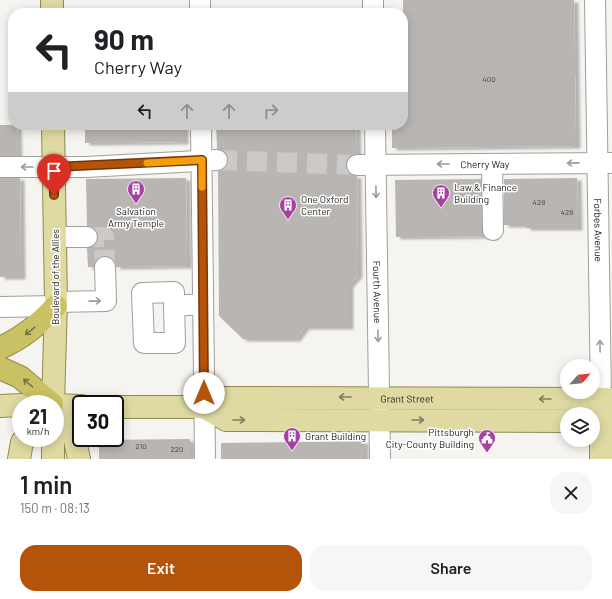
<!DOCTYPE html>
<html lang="en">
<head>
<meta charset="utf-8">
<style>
  body { margin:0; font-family:Barlow,sans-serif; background:#f6f6f6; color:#202124; height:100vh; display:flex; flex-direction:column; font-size:15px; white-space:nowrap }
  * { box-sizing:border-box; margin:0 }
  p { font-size:13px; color:#757577 }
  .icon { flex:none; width:22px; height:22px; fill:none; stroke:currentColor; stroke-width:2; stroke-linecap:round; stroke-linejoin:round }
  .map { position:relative; height:459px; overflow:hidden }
  .sheet { display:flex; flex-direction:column; background:#fff; flex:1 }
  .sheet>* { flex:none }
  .banner { position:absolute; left:8px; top:8px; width:400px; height:122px; border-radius:16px; box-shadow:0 2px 10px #0003; background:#fff; color:#202124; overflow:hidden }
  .needle { width:26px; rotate:63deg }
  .fabs { position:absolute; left:560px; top:359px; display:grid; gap:8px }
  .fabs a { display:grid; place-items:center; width:40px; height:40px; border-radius:50%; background:#fff; box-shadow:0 2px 10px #0003; font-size:20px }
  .speed { position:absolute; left:12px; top:395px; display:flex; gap:8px; font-size:20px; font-weight:700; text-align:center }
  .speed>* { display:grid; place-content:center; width:52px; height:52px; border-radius:50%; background:#fff; box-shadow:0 2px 10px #0003; line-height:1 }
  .speed small { font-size:10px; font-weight:400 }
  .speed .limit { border:2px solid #111; border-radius:6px; background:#fff; color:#111 }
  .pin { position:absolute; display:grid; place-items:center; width:34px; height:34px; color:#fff; margin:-41px -17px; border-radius:50% 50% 50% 0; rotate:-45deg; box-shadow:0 0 4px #0007 }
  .pin .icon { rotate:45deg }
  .me { position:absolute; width:44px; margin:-22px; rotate:0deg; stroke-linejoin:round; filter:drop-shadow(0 0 3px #0008) }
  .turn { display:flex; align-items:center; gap:14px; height:84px; padding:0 20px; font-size:18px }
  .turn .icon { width:52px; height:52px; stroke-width:2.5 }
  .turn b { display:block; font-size:28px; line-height:34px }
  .lanes { display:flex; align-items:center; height:38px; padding:0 20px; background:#0003; justify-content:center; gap:20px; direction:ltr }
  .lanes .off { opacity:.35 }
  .round { display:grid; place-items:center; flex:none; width:42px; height:42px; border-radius:16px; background:#f6f6f6 }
  .overview { display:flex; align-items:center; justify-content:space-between; height:68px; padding:0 20px }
  h1 { font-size:24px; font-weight:600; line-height:30px }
  .action { display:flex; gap:8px; margin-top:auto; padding:8px 20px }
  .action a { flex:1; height:46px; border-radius:16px; background:#b45309; color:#fff; font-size:16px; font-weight:600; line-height:46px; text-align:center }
  .action a+a { background:#f6f6f6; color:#202124 }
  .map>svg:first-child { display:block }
  .building { fill:#b8b5b3; filter:url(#shadow) }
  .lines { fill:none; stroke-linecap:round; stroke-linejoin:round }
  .minor-tunnel { stroke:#cccac8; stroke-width:20; stroke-dasharray:20 10; stroke-linecap:butt }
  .minor-casing { stroke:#a19f9c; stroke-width:22 }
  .major-casing { stroke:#908a4d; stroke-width:24 }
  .highway-casing { stroke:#908a4d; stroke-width:24 }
  .minor { stroke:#fff; stroke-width:20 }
  .major { stroke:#dfdaa2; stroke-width:22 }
  .highway { stroke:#cac164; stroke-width:22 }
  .oneway { stroke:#9d9c9c }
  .oneway2 { stroke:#787244 }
  .oneway3 { stroke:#827f62 }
  .route-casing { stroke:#753606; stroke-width:10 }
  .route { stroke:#b45309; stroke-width:7 }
  .slow { stroke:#f59e0b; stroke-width:7 }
  .labels { text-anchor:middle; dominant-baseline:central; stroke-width:3; stroke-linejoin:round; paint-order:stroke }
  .number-label { font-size:8px; fill:#4a4847 }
  .street-label { font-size:10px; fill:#252423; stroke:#fff }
  .poi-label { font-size:10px; fill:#252423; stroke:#fff; text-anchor:start }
</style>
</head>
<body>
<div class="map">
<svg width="612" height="459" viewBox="0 0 612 459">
  <defs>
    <filter id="shadow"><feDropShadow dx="4.5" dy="2.5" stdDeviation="1" flood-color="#0004"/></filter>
  </defs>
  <rect width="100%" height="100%" fill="#f6f4f1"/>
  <g class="building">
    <path d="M403,0H574L576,146L392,148V125H403Z"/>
    <path d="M0,125H17L18,156H0Z"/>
    <path d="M85,125H184V142L85,143Z"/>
    <path d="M216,125H356L357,154L351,155L346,165L347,171L352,175L357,176L358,275L349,285V327H305L296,339H243L219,316L218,171L224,169L228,160L226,153L217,149Z"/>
    <path d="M0,178H20L21,277H0Z"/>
    <path d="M186,178L187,266L116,267L115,261L105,256L99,257L94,267H88L87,248L97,243L98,237L93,227L87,226L86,179Z"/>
    <path d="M577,178L578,228H526V225H504V179Z"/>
    <path d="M481,179L482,230L484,236L396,237L395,180Z"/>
    <path d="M190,439V459H99V440Z"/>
    <path d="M364,441V459H221V443Z"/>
  </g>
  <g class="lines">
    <g class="minor-tunnel">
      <path d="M217,160L357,165"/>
      <path d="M87,237H104L105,267"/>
    </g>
    <g class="minor-casing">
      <g id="minor">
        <path d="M200,0V13"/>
        <path d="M373,0V13"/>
        <path id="s1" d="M595,0L601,399"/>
        <path d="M201,125L205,459"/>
        <path id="s2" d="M375,125L380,459"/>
        <path d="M492,164L493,230"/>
        <path id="s3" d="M357,165L612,163"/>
        <path d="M0,167H86L217,160"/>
        <path d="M55,237H87"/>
        <path d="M56,302L106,301L105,267"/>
        <path d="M174,306L175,343H144L142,293L174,292V306L203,304"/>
        <path d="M0,307L56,306"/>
      </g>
    </g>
    <g class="major-casing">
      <g id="major">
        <path d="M52,0V13"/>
        <path d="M53,404L56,302L53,125"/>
        <path d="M55,405L81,406"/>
        <path d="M0,406L21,405"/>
        <path id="s4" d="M115,407H204L226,398H234L612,399"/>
        <path d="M204,407L226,420L567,421"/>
        <path d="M55,408L74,436L79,459"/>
        <path d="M19,459L22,442L26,438"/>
        <path d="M53,459V438"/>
        <path d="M601,459V399"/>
      </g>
    </g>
    <g class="highway-casing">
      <g id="highway">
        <path d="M0,348C23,338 39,324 56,306"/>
        <path d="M0,368L20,377L52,404"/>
      </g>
    </g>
    <use href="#minor" class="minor"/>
    <use href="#major" class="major"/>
    <use href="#highway" class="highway"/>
  </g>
  <defs><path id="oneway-shaft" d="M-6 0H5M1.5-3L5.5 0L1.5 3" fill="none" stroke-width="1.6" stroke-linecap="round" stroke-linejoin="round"/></defs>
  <g class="oneway">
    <use href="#oneway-shaft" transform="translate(573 163) rotate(179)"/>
    <use href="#oneway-shaft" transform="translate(443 164) rotate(180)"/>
    <use href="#oneway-shaft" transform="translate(27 167) rotate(-180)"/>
    <use href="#oneway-shaft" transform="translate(376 192) rotate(89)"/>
    <use href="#oneway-shaft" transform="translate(95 301) rotate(-1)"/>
    <use href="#oneway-shaft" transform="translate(378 336) rotate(89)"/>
    <use href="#oneway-shaft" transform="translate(600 346) rotate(-91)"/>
  </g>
  <g class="oneway2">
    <use href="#oneway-shaft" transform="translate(30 331) rotate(142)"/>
    <use href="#oneway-shaft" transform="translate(28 383) rotate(-139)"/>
  </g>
  <g class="oneway3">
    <use href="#oneway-shaft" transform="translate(345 397) rotate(180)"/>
    <use href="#oneway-shaft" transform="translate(545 399) rotate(-180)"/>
    <use href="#oneway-shaft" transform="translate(239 420)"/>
    <use href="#oneway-shaft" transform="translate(418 420)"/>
  </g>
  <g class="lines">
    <g class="route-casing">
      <path id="route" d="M54,195V167L202,160L204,393"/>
    </g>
    <use href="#route" class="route"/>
    <path class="slow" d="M147,163L202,160V187"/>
  </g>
  <defs>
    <g id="building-pin" transform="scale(0.9)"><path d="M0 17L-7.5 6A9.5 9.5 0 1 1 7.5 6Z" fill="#a540a5" stroke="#fff"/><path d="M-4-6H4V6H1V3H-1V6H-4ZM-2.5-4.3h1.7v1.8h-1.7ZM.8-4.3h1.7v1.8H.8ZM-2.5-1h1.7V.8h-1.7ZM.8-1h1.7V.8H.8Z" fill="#fff"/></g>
    <g id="civic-pin" transform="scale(0.9)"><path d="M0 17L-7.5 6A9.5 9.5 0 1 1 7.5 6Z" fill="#a540a5" stroke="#fff"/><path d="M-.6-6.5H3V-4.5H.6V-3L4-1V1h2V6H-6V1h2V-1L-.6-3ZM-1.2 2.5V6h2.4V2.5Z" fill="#fff"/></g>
  </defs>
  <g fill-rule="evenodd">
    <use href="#building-pin" x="136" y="189"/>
    <use href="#building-pin" x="441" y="193"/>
    <use href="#building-pin" x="288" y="205"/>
    <use href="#building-pin" x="292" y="436"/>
    <use href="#civic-pin" x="487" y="438"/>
  </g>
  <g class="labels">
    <g class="number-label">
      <text x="489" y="79">400</text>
      <text x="539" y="202">428</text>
      <text x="567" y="212">428</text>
      <text x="141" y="446">210</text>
      <text x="177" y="449">220</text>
    </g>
    <g class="street-label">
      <text stroke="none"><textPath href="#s3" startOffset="128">Cherry Way</textPath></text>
      <text stroke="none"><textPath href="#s1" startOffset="230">Forbes Avenue</textPath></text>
      <text transform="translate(55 277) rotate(-90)">Boulevard of the Allies</text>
      <text stroke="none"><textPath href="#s2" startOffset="167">Fourth Avenue</textPath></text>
      <text stroke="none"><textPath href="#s4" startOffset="294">Grant Street</textPath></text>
    </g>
    <g class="poi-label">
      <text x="454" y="187">Law &amp; Finance<tspan x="454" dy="12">Building</tspan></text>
      <text x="301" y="199">One Oxford<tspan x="301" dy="12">Center</tspan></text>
      <text x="136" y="211" text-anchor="middle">Salvation<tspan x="136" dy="12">Army Temple</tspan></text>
      <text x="474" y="432" text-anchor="end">Pittsburgh<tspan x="474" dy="12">City-County Building</tspan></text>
      <text x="305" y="436">Grant Building</text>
    </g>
  </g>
</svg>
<div class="fabs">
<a><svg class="needle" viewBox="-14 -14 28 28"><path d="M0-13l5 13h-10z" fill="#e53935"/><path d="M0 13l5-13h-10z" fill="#757577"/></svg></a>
<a><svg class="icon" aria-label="layers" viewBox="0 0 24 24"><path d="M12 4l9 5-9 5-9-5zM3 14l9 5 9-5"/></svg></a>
</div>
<div class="speed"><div>21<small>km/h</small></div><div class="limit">30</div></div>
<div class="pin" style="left:54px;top:195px;background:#d93025"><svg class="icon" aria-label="arrive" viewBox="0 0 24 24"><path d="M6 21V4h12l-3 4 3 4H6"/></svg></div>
<svg class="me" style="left:204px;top:393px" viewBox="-20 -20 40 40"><circle r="19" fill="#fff"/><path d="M0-13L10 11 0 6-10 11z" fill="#b45309"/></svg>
<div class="banner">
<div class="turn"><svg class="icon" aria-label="left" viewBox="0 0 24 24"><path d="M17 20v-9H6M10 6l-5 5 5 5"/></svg><div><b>90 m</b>Cherry Way</div></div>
<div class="lanes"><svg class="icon" aria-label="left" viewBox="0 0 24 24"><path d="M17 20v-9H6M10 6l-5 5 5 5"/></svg><svg class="icon off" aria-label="ahead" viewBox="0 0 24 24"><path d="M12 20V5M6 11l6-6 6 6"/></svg><svg class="icon off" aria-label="ahead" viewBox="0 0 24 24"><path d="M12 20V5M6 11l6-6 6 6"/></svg><svg class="icon off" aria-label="right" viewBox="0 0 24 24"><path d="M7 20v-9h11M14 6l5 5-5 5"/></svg></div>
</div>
</div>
<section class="sheet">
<div class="overview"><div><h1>1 min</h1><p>150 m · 08:13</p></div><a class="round"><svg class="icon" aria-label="close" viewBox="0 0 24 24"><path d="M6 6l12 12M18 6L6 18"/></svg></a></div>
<div class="action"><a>Exit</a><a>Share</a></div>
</section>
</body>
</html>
